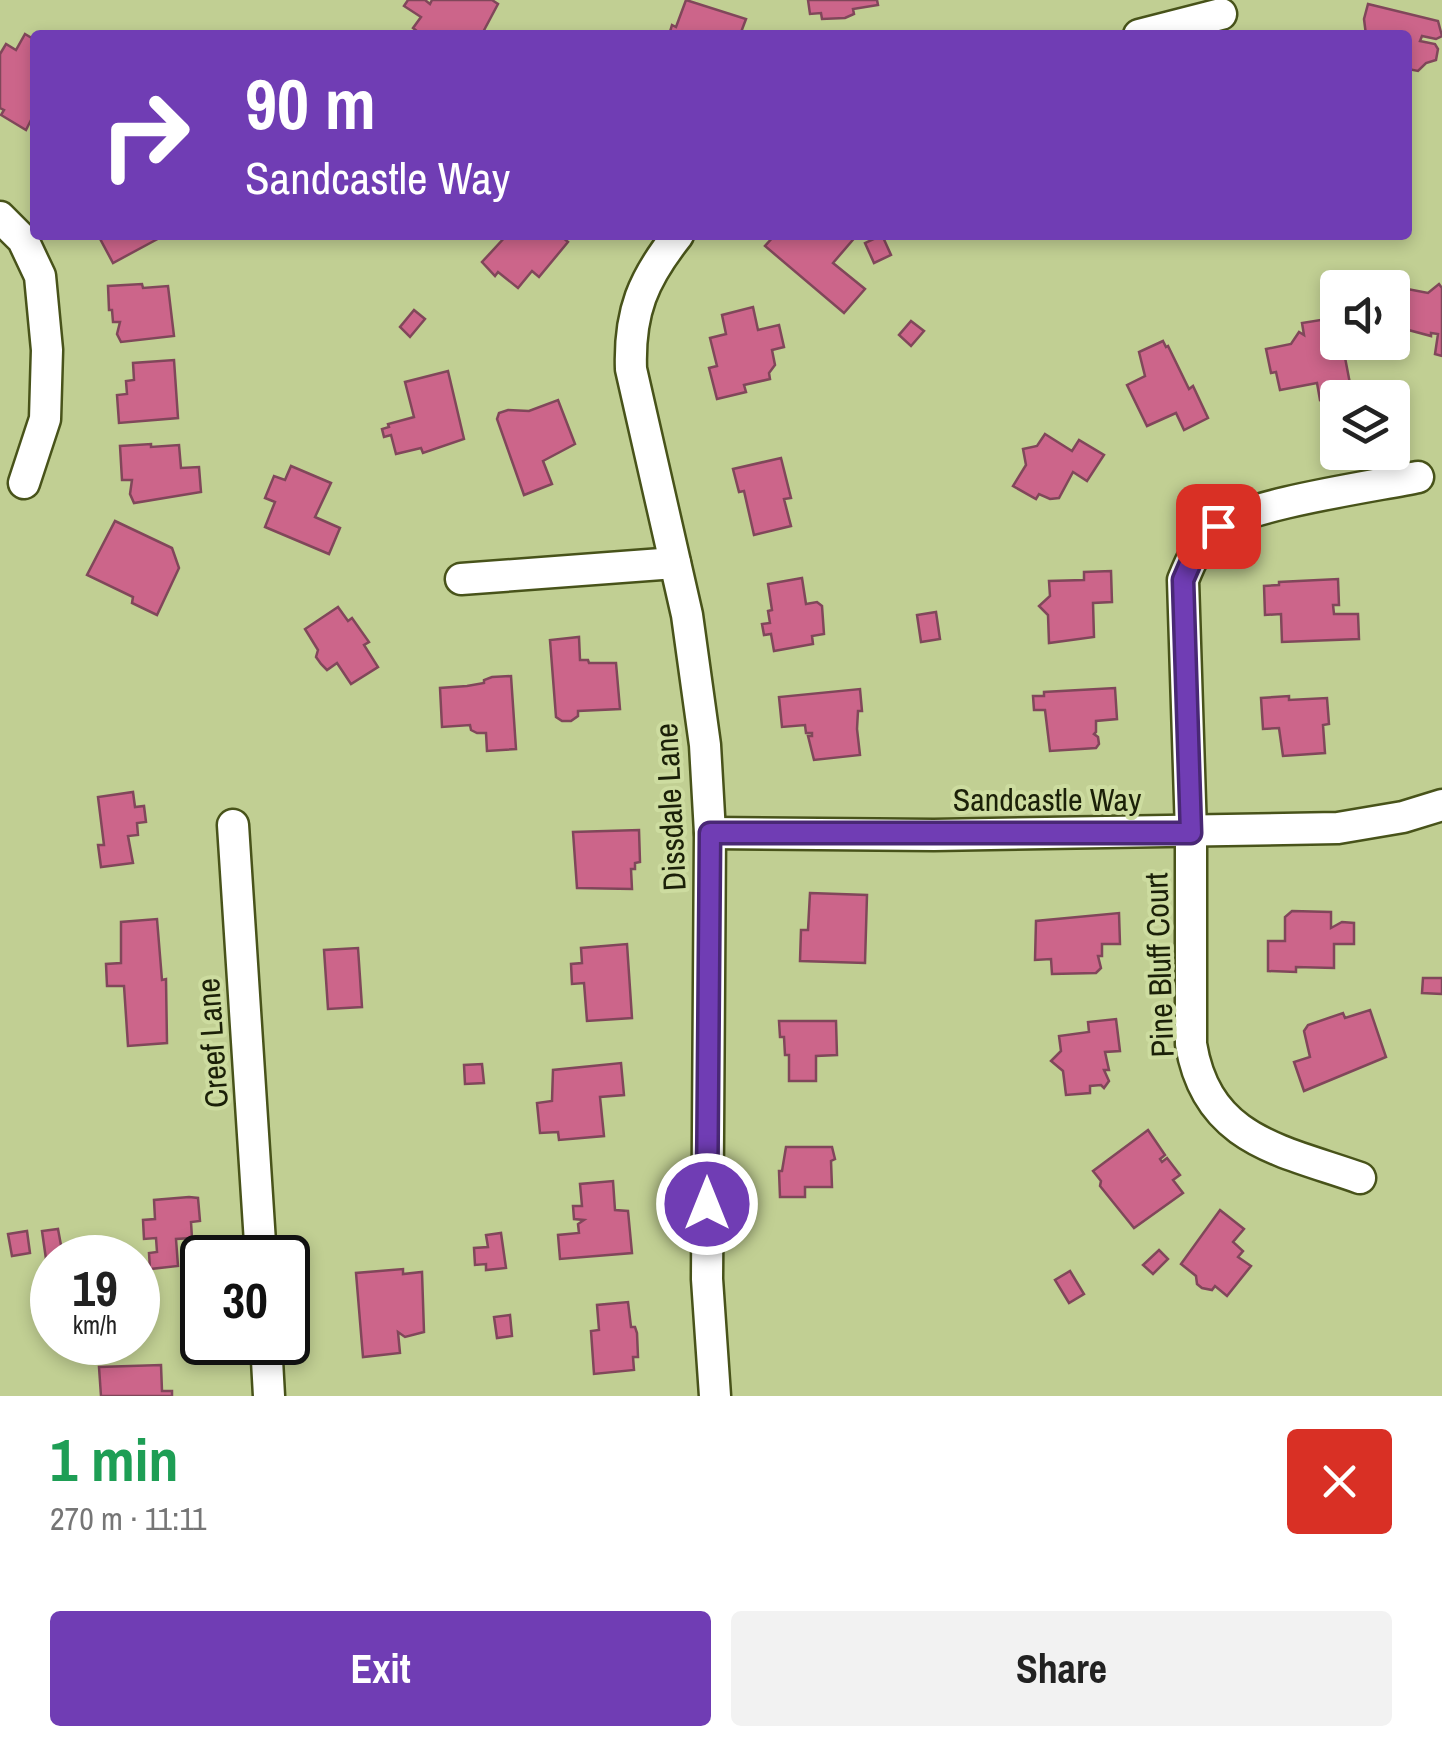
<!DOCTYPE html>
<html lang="en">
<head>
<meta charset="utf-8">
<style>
  body { margin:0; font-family:"Archivo Narrow",sans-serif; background:#f2f2f2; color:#222; height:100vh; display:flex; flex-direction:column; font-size:38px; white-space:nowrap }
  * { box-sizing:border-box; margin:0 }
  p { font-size:32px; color:#767676 }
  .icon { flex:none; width:55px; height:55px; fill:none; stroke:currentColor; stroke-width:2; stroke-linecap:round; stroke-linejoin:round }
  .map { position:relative; height:1396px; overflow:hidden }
  .side { display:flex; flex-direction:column; background:#fff; flex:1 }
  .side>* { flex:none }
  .hud { position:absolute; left:30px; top:30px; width:1382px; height:210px; border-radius:10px; box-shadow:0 5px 15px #0003; background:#703db4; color:#fff; overflow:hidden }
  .buttons { position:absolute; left:1320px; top:270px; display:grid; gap:20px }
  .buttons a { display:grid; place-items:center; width:90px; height:90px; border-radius:10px; background:#fff; box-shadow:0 5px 15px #0003; font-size:50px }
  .speed { position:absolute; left:30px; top:1235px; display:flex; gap:20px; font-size:50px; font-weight:700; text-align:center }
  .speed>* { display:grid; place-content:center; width:130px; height:130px; border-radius:50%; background:#fff; box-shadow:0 5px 15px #0003; line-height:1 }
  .speed small { font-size:25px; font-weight:400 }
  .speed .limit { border:5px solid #111; border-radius:15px; background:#fff; color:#111 }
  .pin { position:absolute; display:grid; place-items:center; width:85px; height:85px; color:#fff; margin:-42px; border-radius:20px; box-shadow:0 5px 15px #0006 }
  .me { position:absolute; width:110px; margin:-55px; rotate:0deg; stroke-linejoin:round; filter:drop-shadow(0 0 8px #0008) }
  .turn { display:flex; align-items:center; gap:35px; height:210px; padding:0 50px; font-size:45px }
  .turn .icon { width:130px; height:130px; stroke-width:2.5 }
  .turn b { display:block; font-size:70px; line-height:85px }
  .round { display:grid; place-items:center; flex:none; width:105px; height:105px; border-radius:10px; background:#f2f2f2 }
  .head { display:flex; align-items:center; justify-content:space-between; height:170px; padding:0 50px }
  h1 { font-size:60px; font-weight:700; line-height:75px; color:#1e9e55 }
  .action { display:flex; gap:20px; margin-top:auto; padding:20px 50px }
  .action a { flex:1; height:115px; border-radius:10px; background:#703db4; color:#fff; font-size:40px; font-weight:700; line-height:115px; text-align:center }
  .action a+a { background:#f2f2f2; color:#222 }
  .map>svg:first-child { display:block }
  .building { fill:#cc658a; stroke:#80475a; stroke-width:2.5 }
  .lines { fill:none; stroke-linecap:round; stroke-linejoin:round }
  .street-casing { stroke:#48531a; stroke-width:35 }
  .street { stroke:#fff; stroke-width:30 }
  .route-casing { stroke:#492875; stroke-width:25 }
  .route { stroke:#703db4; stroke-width:18 }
  .labels { text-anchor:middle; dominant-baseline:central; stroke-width:8; stroke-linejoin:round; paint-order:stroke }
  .street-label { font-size:32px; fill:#1b2008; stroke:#cddca0 }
</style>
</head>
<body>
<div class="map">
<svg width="1442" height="1396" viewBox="0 0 1442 1396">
  <rect width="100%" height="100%" fill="#c1cf93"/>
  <g class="building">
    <path d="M408,0H425L430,4L432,0H492L498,4L482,34L422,35L413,28L421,17L404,6Z"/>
    <path d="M686,0L746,19L740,35H669L672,25L676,27Z"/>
    <path d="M808,0H877L878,5L853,9L854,14L845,18L822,19L821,13L810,14Z"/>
    <path d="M1368,4L1438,21L1442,36L1436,39L1422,36L1420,41L1435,44L1438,49L1436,60L1426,63L1418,71L1408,69V35H1366L1364,19Z"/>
    <path d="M25,34L35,40V112L26,130L1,115L4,110L0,108V54L6,44L16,50Z"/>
    <path d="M98,235H165L113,263Z"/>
    <path d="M507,235H560L568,242L539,277L532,271L518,288L498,272L495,276L482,262Z"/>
    <path d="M775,235H857L833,263L865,289L844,313L765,246Z"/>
    <path d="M882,235L891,255L874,263L865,243Z"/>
    <path d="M142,284L143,288L168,286L174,336L121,342L117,334L120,322H113L112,310H109L108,286Z"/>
    <path d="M1439,284L1442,288V356L1435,354L1438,334L1431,333V336L1401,328L1403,314L1397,313L1402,288L1428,293Z"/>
    <path d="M753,307L758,330L779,325L784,347L772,350L775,365L769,373L770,379L744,385L746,392L717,399L709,368L717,366L710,338L726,334L722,315Z"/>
    <path d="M414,310L425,319L410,337L400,327Z"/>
    <path d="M1333,318L1338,323V342H1342L1352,394L1320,400L1317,383L1280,390L1276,372L1271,373L1266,349L1291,344L1299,332L1304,335L1302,323Z"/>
    <path d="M911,321L924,331L911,346L899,335Z"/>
    <path d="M1163,341L1166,347L1168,346L1189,389L1193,386L1208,418L1184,430L1176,413L1147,426L1127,385L1145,376L1139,352Z"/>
    <path d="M174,360L178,418L119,423L117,395L127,394L126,381L134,380L133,363Z"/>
    <path d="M448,371L464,439L423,453L421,448L396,454L391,435L384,437L382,429L389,427L388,424L414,417L405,382Z"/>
    <path d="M558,400L575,444L543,461L552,484L524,495L497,419L499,413L508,410L529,411Z"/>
    <path d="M1045,434L1072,451L1079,440L1104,455L1087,481L1073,472L1059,498L1050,499L1039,494L1036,499L1013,486L1026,465L1023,449L1037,446Z"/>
    <path d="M151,444V447L179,445L181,468L199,467L201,492L134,503L130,494L132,480H122L120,446Z"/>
    <path d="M781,458L791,498L784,499L791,526L754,535L744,491L739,492L733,469Z"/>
    <path d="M291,466L331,483L315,517L340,528L329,554L265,527L275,502L265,498L274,476L285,480Z"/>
    <path d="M115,521L172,548L179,568L157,615L132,603L133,597L87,575Z"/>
    <path d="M1111,571L1112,602L1093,603L1094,637L1049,643L1048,615L1039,606L1050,596L1049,581L1084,580V572Z"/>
    <path d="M802,578L806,604L817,602L822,606L824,634L812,636L813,644L774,651L771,634L764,635L762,624L770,623L768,611L772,610L768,584Z"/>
    <path d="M1338,579L1339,605H1333L1334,614H1358L1359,639L1282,642L1281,614L1265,615L1264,586L1279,585V582Z"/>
    <path d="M338,607L348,621L352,618L369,642L364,645L378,667L351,684L337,663L327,670L321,664L316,657L318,650L305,629Z"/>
    <path d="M936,612L940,639L921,642L917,615Z"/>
    <path d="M579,637L580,660H588L589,663H616L620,709L578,711V716L571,721H562L556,717L550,640Z"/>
    <path d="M511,676L516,749L487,751L486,733H477L471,730L470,725L442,727L440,688L467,686L484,683V680L492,677Z"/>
    <path d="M1115,688L1117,719L1096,721V732L1094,734L1098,737L1099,744L1096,748L1050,751L1045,710H1034L1033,696H1044V692Z"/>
    <path d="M860,689L862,711H858L857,729L860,755L814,760L808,736H812V733H806L805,725L782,727L779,697Z"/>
    <path d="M1289,696V700L1327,698L1329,724L1323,725L1325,753L1283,756L1279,728L1263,729L1261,698Z"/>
    <path d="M133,792L135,807L144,806L146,822L137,823L138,835L128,836L133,863L101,867L98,845H104L98,797Z"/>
    <path d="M639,830L640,862L635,863V869H631L632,889L577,888L573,832Z"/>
    <path d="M810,893L867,895L865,963L800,961L801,930H808Z"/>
    <path d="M1292,911L1331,912V928L1342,922L1354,923V944H1334V968L1296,967V972L1268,971V941H1285V917Z"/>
    <path d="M1119,913L1120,944H1102V956H1098L1101,968L1096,973L1052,974L1051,959L1035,960L1036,921Z"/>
    <path d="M157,919L162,980L166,979L167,1043L128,1046L124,986H107L106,964L121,963V922Z"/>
    <path d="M627,944L632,1018L587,1021L584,983L572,984L571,964L582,963L581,948Z"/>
    <path d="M358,948L362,1007L328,1009L324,950Z"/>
    <path d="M1423,978H1442V994L1422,993Z"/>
    <path d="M1370,1010L1386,1057L1304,1091L1294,1062L1310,1057L1304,1031L1308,1025L1343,1013L1345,1018Z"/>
    <path d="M1116,1019L1120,1051L1105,1052L1109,1070H1104L1109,1081L1104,1088L1101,1085L1090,1086V1093L1066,1095L1063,1071L1051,1061L1061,1051L1059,1036L1089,1032L1088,1022Z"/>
    <path d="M779,1021H836L837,1055L816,1056V1081H789V1055H785L784,1037H780Z"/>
    <path d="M621,1063L624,1095L600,1097L604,1136L559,1140L558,1132L540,1133L537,1103L552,1101L553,1070Z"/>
    <path d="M482,1064L484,1083L465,1084L464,1065Z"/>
    <path d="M1148,1130L1165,1155L1160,1159L1162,1162L1167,1158L1180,1175L1173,1180L1183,1193L1134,1228L1100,1186L1101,1181L1093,1171Z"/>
    <path d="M786,1147H832L835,1159L831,1161L832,1187H805V1197H780L779,1171H782Z"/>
    <path d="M613,1181L615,1210L628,1211L632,1253L560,1259L558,1235L579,1233L578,1224L584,1220L574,1219L573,1206H582L580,1184Z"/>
    <path d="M189,1197L198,1198L200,1221L191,1222L192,1238L176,1239L178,1266L150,1269L149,1253L157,1252L156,1238L144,1239L143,1220L155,1219L154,1200Z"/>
    <path d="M1220,1210L1244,1229L1233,1242L1243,1251L1238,1257L1251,1266L1227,1296L1215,1286L1212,1290L1202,1288L1197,1284L1196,1276L1181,1264Z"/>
    <path d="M58,1229L63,1256L46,1259L42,1231Z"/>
    <path d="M27,1231L30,1253L12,1256L8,1234Z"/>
    <path d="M501,1233L506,1268L486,1270V1264L475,1265L474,1248L488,1247L486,1235Z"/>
    <path d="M1159,1250L1168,1259L1153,1274L1143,1265Z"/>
    <path d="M403,1269V1274L422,1272L424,1332L405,1337L398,1332L400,1353L363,1357L356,1273Z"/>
    <path d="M1070,1271L1084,1294L1069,1303L1055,1280Z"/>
    <path d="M628,1302L631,1327H635L637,1333L638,1357H633L634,1370L594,1374L591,1331L599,1330L597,1305Z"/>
    <path d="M510,1315L512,1336L497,1338L494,1317Z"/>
    <path d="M161,1365L162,1391H172V1396H101L99,1367Z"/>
  </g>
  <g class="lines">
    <g class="street-casing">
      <g id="street">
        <path d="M1139,35L1221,14"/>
        <path d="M0,217L23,240L40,276L47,350L45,419L24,483"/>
        <path d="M678,235C643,279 629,312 631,369L687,615L705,745L710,833L707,1279L715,1396"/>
        <path d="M461,579L675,563"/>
        <path d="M233,825L261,1258"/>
        <path d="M710,833L934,835L1338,828L1403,817L1442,805"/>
        <path d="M1360,1178C1281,1150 1207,1141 1191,1044V833L1183,580C1191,560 1199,542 1216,528C1246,504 1375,486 1418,477"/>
        <path d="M266,1342L269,1396"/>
      </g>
    </g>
    <use href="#street" class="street"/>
  </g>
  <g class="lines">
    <g class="route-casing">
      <path id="route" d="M707,1204L710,833H1191L1183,580L1196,550L1218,526"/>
    </g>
    <use href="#route" class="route"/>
  </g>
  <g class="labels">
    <g class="street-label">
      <text x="1047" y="799">Sandcastle Way</text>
      <text transform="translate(670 807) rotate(-93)">Dissdale Lane</text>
      <text transform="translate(1159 965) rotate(-92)">Pine Bluff Court</text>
      <text transform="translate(212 1043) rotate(-94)">Creef Lane</text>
    </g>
  </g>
</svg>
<div class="buttons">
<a><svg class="icon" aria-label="sound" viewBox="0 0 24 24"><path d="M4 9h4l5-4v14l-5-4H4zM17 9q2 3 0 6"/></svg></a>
<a><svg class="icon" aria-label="layers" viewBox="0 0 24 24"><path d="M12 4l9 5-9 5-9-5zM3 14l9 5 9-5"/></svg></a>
</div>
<div class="speed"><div>19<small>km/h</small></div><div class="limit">30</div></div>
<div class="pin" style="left:1218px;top:526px;background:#d93025"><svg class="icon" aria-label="arrive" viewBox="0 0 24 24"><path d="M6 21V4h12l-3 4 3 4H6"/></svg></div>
<svg class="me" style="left:707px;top:1204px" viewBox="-20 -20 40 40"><circle r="17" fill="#703db4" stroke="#fff" stroke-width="3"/><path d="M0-11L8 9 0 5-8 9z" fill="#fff"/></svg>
<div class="hud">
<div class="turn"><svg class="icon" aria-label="right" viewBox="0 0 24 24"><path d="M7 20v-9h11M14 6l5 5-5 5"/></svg><div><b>90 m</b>Sandcastle Way</div></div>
</div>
</div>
<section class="side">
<div class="head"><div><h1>1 min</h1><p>270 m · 11:11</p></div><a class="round" style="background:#d93025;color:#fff"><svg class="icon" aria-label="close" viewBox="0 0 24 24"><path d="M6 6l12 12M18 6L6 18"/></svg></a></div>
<div class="action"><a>Exit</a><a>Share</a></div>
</section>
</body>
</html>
